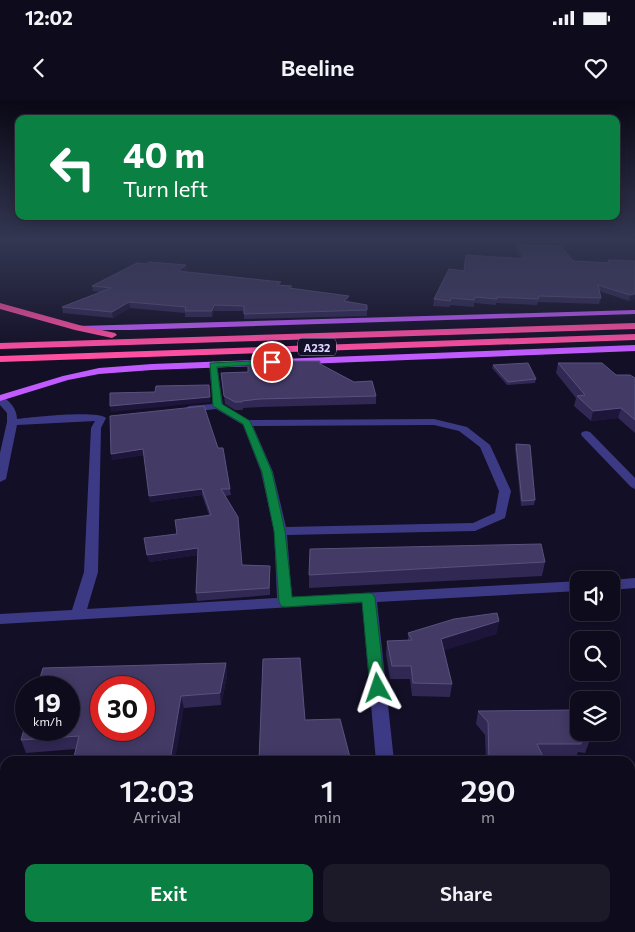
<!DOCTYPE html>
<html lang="en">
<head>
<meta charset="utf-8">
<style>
  body { margin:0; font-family:Commissioner,sans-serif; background:#1c1929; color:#f1f3f6; height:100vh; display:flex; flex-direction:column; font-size:19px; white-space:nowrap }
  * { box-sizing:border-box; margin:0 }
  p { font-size:16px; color:#9b9ba3 }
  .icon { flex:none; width:28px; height:28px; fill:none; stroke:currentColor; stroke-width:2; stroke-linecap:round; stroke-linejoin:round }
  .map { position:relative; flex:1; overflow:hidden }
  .details { position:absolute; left:0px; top:656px; width:635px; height:176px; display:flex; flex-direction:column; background:#0e0b1c; border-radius:15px 15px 0 0; box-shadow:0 2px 12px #0003,0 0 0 1px #2e2b3b }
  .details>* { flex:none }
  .banner { position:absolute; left:15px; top:15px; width:605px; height:105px; border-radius:10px; box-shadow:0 2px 12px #0003,0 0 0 1px #2e2b3b; background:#0b8043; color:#fff; overflow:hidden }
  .tools { position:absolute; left:570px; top:471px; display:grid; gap:10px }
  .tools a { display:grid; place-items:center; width:50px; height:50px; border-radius:10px; background:#0e0b1c; box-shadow:0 2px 12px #0003,0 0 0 1px #2e2b3b; font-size:25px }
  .speed { position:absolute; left:15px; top:576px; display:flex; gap:10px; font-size:25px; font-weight:700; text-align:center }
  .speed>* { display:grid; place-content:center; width:65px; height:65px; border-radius:50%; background:#0e0b1c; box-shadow:0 2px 12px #0003,0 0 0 1px #2e2b3b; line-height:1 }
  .speed small { font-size:12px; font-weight:400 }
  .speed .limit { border:8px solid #d22; background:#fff; color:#111 }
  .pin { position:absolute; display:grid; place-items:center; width:42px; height:42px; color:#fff; margin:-21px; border:2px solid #fff; border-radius:50%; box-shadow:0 1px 5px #0007 }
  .me { position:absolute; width:55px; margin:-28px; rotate:355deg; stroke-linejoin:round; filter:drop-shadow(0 0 4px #0008) }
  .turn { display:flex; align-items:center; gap:18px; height:105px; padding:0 25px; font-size:22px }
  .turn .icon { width:65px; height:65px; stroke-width:2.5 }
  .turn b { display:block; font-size:35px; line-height:42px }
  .eta { display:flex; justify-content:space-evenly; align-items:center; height:85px; text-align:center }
  .eta b { font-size:30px; font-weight:600; line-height:35px }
  .button { display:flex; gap:10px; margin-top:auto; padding:10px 25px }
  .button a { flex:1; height:58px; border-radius:10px; background:#0b8043; color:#fff; font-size:20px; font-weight:600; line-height:58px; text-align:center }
  .button a+a { background:#1c1929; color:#f1f3f6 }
  .status { display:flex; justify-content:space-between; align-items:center; height:35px; padding:0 25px; background:#0e0b1c; direction:ltr }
  .status svg { height:14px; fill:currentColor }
  header { display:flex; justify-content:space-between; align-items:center; height:65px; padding:0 25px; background:#0e0b1c; font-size:22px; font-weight:600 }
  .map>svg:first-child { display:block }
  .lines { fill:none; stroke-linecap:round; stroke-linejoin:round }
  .minor { fill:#3d3a85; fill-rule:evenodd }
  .major { fill:#c25bff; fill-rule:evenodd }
  .highway { fill:#ff4fa3; fill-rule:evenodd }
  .wall { fill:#312854 }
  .shaded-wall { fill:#1d163a }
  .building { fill:#433a66; stroke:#5a527e; fill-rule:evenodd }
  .route { fill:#0b8043; stroke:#07532c }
  .labels { text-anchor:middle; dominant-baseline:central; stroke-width:4.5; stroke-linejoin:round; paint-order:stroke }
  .shield { fill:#130f26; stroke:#9e99be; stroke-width:1 }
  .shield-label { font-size:11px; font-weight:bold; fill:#d9d4ff }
</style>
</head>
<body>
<div class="status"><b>12:02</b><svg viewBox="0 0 49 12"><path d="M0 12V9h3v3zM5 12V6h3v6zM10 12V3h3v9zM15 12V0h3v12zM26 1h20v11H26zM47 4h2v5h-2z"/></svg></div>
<header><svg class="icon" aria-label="back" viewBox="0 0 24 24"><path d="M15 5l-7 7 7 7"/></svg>Beeline<svg class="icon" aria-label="heart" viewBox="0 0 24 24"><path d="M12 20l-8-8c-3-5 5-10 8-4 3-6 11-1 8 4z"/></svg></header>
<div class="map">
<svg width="635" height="832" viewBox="0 0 635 832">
  <rect width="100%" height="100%" fill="#130f26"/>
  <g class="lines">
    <g class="minor">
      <path d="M213,261L217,264L223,305L249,320L434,319L467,327L490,345L511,391L505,418L475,431L287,435L292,497L579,481V491L377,502L394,661H376L362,503L0,524V514L72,510L84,472L91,328L95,321L17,325L6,379L0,382V353L7,322V313L0,305V296C9,299 17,309 17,319C33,317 97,310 106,318L101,328L98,472L87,509L277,498L274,431L261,372L243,325L216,309L189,312L184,309L189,306L213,304L209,264ZM434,325L459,331L480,347L499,391L495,413L473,423L286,427L273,372L253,326Z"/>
      <path d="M586,331L590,332L635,378V389L631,387L582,336L581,334L582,332Z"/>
      <path d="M635,478V488L611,490V480Z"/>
      <rect x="390" y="828" width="22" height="4"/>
    </g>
    <g class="major">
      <path d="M635,210V214L130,230H78L74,228L78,226Z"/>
      <path d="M635,245V251L152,270L99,274L68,280L0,301V295L63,276L99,268L152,264Z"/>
    </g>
    <g class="highway">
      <path d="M0,203L79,225L115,233L117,235L112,238L75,230L0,209Z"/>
      <path d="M635,223V229L0,249V243Z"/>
      <path d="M635,234V240L0,262V256Z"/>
    </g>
  </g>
  <g class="wall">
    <path d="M517,145L573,161L607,163L608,160L635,199L629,201L599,191L601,198L599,204L538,202L537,205L496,203V205L474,203V207L451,205L449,207L433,206L434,199L464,171L521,158L516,150Z"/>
    <path d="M146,164L186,165L187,170L185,172L281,185L292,189L349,196V202L367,205V216L244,219V211H214L212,217H185V213L130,208L113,218L63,213L62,207L100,192L93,191L92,186Z"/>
    <path d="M280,261H320V265L376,296V304L261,307L243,308V310H235L225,304L221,273L248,272L270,265L280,263Z"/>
    <path d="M558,263L616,275L635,278V333L618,318L591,321L574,306L576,298L556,273Z"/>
    <path d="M493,265L536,279L535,283L507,285L492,268Z"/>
    <path d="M110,316L230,389L231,395L225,396L242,465L270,466V495L197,501L196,493L198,455L149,462L177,434L209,415L202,395L150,402L144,355L112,360Z"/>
    <path d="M516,344L535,400L534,405L521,406L515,348Z"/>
    <path d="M545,462L542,476L309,488V475Z"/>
    <path d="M499,521L496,534L444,550L452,584L450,597L412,596L410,579H390L386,554L387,541L408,540V533Z"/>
    <path d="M226,563L227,576L221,605L184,608L76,649L26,653L21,640Z"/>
    <path d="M478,611L590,640L585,653L578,652L576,657H543L545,661H486L485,635L476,624Z"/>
    <path d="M305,620L351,661H259Z"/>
    <path d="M0,677L5,678V713H0Z"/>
    <path d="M5,722V757L0,747V743Z"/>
  </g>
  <g class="shaded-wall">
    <path d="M186,165L187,170L179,176L178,171Z"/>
    <path d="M635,194V199L629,201L630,195Z"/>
    <path d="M349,196V201L344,207V201Z"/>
    <path d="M129,202L130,208L113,218L112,212Z"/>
    <path d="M214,205V211L212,217V211Z"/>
    <path d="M210,297L211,302L111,312L110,306Z"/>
    <path d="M621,308L618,318L591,321L593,311Z"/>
    <path d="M143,349L144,355L112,360L111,354Z"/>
    <path d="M202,389V395L150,402L149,396Z"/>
    <path d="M198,448L199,455L149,462L147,455Z"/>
    <path d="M499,521L496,534L440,552L441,539Z"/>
    <path d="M226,563L227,576L221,605L220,593Z"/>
    <path d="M181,596L184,608L175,661H170Z"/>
    <rect x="223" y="828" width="3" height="4"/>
  </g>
  <g class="building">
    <path d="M517,145L561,146L573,161L610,163L608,160L635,161V194L630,195L598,185L601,198L539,196L538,199L497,197V199L475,197L474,200L451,198L450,201L434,199L449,169L464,171L466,155L526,159Z"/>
    <path d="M149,162L186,165L178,171L281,182L277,185L292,186L289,188L349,196L344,201L367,205V210L244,214V206L214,205L212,211H185L186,207L129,202L112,212L62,207L111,188L92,186L137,163L146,164Z"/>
    <path d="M280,261H320V264L354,282L372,281L376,296L260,299L242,301V302H235L224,296L221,273L248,272V265H270L281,263Z"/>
    <path d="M528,263L536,279L508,282L493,265Z"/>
    <path d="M558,263H602L616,275H630L635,278V320L621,308L593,311L577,296L585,295Z"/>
    <path d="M209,285L210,297L110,306V293L155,292L156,286Z"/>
    <path d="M204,306L218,348H223L230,389H221L238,417L242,465L270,466L269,488L196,493L198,448L147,455L144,438L177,434L175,420L211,415L202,389L149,396L143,349L111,354L110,316Z"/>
    <path d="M516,344L530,345L535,400L522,401Z"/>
    <path d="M541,444L545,462L309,475L310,449Z"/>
    <path d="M497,513L499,521L441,539L452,584L413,583L411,566H392L387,541L412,540L408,533L454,519Z"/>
    <path d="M300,558L305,620L340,619L351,661H320V659L298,661H259L263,559Z"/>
    <path d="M226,563L220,593L181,596L170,661H73L79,636L21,640L26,622V630H69V588H37L43,568ZM101,588H144V630H101Z"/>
    <path d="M579,610V632H591L590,640L581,638V644H537L545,661H489L488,622L478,611Z"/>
    <path d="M0,677L5,678V700H0Z"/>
    <path d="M5,722V745H0V743Z"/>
    <path d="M29,828H223V832H28Z"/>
    <rect x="255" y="828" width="50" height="4"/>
  </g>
  <linearGradient id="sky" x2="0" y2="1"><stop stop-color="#0a0815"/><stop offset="0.55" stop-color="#333752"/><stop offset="1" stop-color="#333752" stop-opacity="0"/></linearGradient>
  <rect width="635" height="255" fill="url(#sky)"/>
  <path class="route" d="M272,260L276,262L275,264L217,267L222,304L250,321L272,372L285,431L292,497L369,493L373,494L375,498L385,588L383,593L378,594L372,593L370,588L362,502L285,507L281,506L279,502L274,431L262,372L243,324L213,306L210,263Z"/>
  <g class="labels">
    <rect class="shield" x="298" y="238.5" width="38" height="17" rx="4"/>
    <g class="shield-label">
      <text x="317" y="247">A232</text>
    </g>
  </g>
</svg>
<div class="tools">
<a><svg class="icon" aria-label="sound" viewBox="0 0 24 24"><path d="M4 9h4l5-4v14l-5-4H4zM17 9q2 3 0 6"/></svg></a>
<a><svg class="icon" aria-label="search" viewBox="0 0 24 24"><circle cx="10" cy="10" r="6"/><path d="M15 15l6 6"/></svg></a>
<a><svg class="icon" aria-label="layers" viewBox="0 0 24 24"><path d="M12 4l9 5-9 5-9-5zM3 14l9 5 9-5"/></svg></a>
</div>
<div class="speed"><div>19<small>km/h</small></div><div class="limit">30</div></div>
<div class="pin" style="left:272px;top:262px;background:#d93025"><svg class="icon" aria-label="arrive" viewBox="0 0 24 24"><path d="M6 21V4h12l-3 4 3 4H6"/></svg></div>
<svg class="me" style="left:378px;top:588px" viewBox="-20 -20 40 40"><path d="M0-17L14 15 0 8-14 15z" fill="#0b8043" stroke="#fff" stroke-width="4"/></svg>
<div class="banner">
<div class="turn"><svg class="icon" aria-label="left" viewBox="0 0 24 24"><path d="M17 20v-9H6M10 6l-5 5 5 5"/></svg><div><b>40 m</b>Turn left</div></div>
</div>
<section class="details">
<div class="eta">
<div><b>12:03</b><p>Arrival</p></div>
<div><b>1</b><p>min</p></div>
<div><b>290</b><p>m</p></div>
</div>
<div class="button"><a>Exit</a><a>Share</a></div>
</section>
</div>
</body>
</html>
